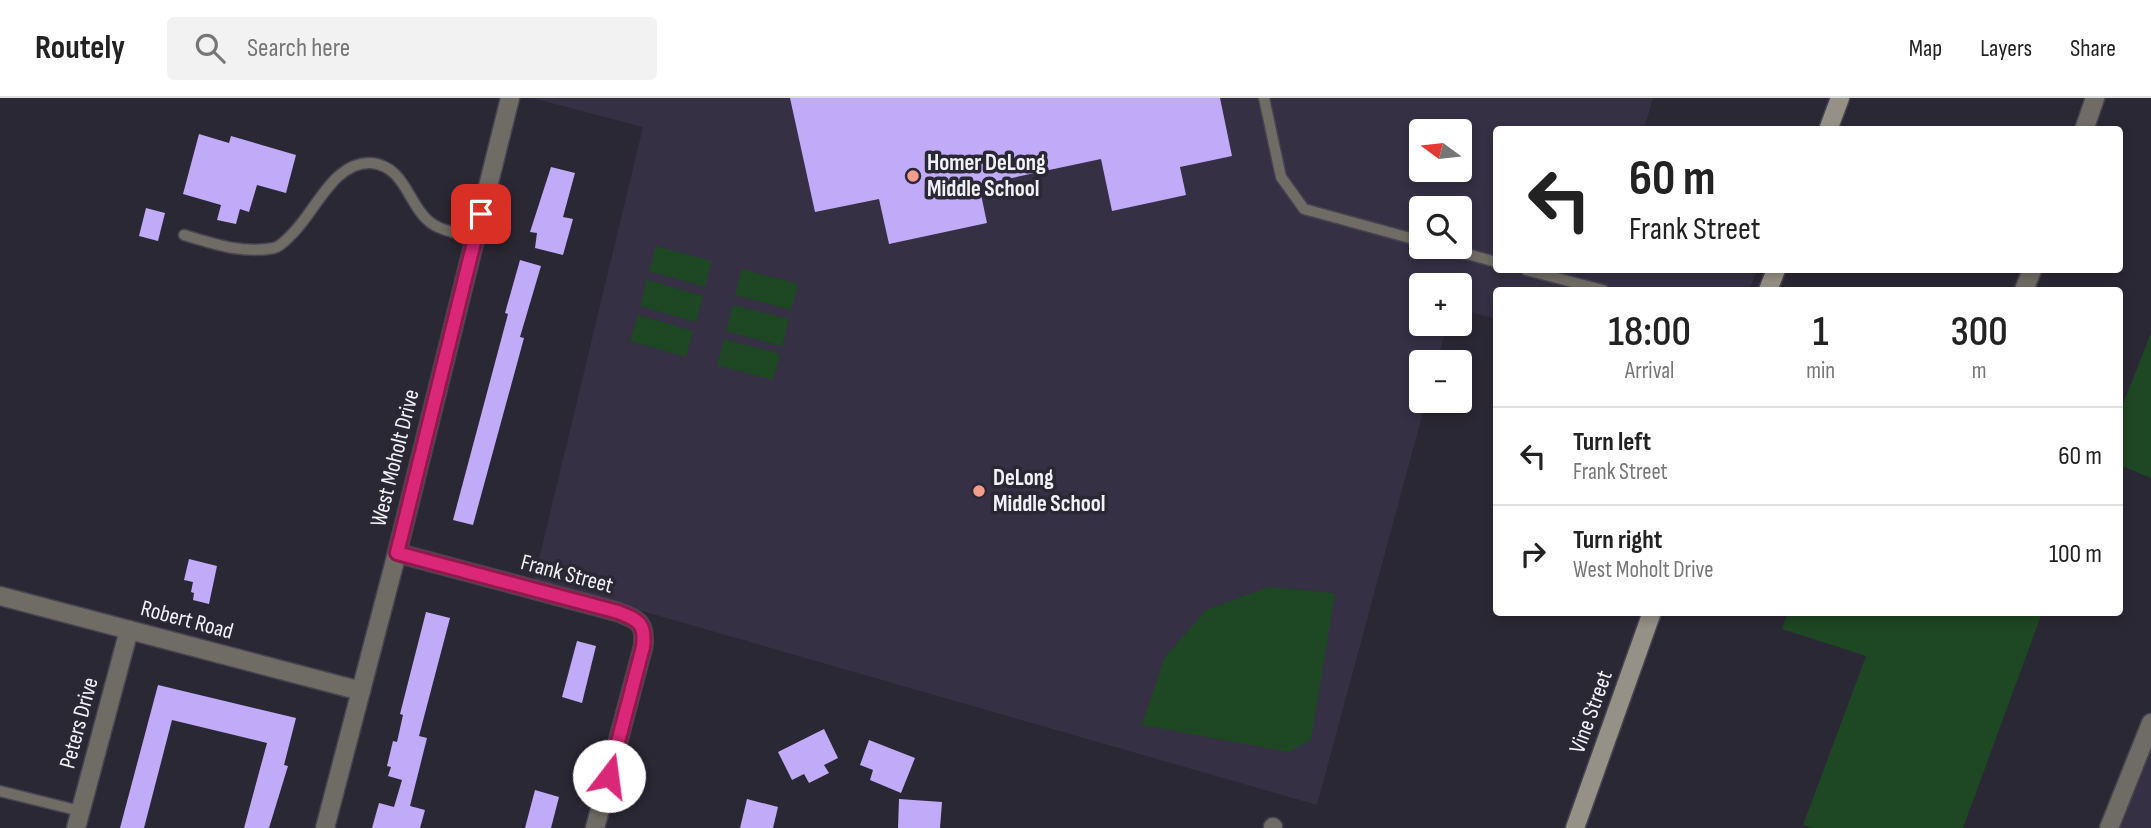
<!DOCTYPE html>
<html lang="en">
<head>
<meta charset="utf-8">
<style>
  body { margin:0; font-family:"Sofia Sans Condensed",sans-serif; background:#f2f2f2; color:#222; height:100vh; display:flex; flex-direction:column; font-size:26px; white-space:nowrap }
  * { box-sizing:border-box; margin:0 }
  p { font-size:23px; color:#767676 }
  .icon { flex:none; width:38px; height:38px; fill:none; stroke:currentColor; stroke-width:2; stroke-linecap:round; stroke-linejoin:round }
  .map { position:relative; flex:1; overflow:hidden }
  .drawer { position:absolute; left:1493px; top:189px; width:630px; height:329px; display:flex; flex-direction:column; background:#fff; border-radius:7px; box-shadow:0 4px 10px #0003 }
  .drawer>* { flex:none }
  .banner { position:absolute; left:1493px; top:28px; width:630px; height:147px; border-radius:7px; box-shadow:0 4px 10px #0003; background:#fff; color:#222; overflow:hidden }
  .needle { width:46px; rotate:285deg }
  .fabs { position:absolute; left:1409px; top:21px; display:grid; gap:14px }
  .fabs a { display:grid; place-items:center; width:63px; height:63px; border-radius:7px; background:#fff; box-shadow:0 4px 10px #0003; font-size:35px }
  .pin { position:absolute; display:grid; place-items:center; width:60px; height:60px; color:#fff; margin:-30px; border-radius:14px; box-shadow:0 4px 10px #0006 }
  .me { position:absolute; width:77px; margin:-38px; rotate:15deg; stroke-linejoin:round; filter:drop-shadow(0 0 5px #0008) }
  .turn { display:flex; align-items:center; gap:24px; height:147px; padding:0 21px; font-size:32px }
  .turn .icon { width:91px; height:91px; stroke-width:2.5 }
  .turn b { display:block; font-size:49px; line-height:60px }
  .eta { display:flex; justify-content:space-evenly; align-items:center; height:119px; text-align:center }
  .eta b { font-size:42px; font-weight:600; line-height:49px }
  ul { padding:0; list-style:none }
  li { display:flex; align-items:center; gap:21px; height:98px; padding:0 21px; border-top:2px solid #e0e0e0 }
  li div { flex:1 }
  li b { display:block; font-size:26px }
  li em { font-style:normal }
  header { display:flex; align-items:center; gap:42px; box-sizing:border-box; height:98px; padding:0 35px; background:#fff; border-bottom:2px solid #e0e0e0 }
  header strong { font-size:33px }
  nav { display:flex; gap:38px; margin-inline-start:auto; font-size:24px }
  .search { width:490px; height:63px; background:#f2f2f2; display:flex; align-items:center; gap:18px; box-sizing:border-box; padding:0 24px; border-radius:7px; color:#767676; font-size:26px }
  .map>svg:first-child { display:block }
  .built { fill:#353044; fill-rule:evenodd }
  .green { fill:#1e4723 }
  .building { fill:#c0abf9 }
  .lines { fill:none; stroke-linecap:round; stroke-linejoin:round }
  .lane-casing { stroke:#474451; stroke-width:13 }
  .street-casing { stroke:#474451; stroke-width:21 }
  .secondary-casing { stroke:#474451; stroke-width:21 }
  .lane { stroke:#6f6c65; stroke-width:10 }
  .street { stroke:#6f6c65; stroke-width:18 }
  .secondary { stroke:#959186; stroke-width:18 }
  .route-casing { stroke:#8e194d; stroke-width:18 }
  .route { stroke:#db2777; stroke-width:12 }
  .poi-dot { fill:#f49d8c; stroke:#2b2835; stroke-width:2.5 }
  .labels { text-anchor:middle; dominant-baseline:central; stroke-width:7; stroke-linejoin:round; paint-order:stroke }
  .poi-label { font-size:23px; font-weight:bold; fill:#f3f1fa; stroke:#2b2835; text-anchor:start }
  .street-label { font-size:23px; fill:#f3f1fa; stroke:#2b2835 }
</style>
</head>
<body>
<header>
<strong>Routely</strong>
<div class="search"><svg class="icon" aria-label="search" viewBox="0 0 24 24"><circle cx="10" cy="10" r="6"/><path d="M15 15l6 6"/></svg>Search here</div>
<nav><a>Map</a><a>Layers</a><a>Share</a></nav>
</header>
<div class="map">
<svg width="2151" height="730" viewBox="0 0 2151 730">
  <rect width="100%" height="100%" fill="#2b2835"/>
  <g class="built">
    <path d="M532,0H1653L1644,31L1496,32V172H1757L1749,192H1496V221L1460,211V187H1421V226H1447L1437,264H1421V303H1426L1317,707L534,482L643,29ZM1421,33H1460V72H1421ZM1421,110H1460V149H1421Z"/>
    <path d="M2151,644V730H2117Z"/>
  </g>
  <g class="green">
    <path d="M656,148L712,163L705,189L649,173Z"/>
    <path d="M742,171L798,186L791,212L735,197Z"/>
    <path d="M647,182L703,198L696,224L640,208Z"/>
    <path d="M733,207L789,221L782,248L726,233Z"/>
    <path d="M638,217L693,233L686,259L630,243Z"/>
    <path d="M2151,235V380L2119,367V316Z"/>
    <path d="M724,241L780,256L773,282L717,267Z"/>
    <path d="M1269,489L1335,495L1311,642L1288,654L1142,627L1165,559L1206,512Z"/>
    <path d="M1788,515H2042L1963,730H1813L1803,727L1866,558L1782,531Z"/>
  </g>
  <g class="building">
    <path d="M790,0H1220L1232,58L1180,69L1186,97L1112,113L1101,61L979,87L987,125L889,146L879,101L815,114Z"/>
    <path d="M199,36L229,45L231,38L296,57L286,95L257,87L249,114L240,111L236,126L217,122L221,107L183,96Z"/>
    <path d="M551,69L575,75L563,119L573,121L563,157L535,150L537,135L530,134Z"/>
    <path d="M146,110L165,115L158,143L139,138Z"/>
    <path d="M520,162L541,168L520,239L524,240L473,427L453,422L508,216L505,215Z"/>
    <path d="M189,461L217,468L209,506L193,502L194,495L191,494L193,484L184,482Z"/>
    <path d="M426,514L450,520L419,638L427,640L410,708L425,712L420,730H372L379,705L394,709L402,682L388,678L391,669L387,668L393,643L397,644L403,617L400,616Z"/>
    <path d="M577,543L596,548L582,605L562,599Z"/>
    <path d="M158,587L296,620L284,667L288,668L269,730H244L267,645L172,622L144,730H120Z"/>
    <path d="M824,631L838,660L824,667L829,675L809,685L804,676L792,682L778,654Z"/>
    <path d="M869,642L915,660L901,695L870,682L873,672L860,667Z"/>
    <path d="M535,692L559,699L551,730H525Z"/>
    <path d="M747,701L778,709L773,730H740Z"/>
    <path d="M899,701L942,704L940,730H898Z"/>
  </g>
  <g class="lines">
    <g class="lane-casing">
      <g id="lane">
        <path d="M1264,0L1281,79L1304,111L1421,143"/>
        <path d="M184,137C214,146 243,156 274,150C281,148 286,142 291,137C315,115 333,63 371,65C407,68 408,111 434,127C445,134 462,136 475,139"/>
        <path d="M1442,149L1496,164"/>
        <path d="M1526,172L1603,192"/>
        <path d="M0,693L80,713"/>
      </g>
    </g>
    <g class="street-casing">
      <g id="street">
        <path d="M2084,32L2095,0"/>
        <path d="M2024,192L2032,172"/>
        <path d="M397,455L618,514C639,522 646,526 643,549L595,730"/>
        <path d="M0,498L361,593"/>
        <path d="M76,730L129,532"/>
        <path d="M325,730L397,455L510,0"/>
        <path d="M1273,730V729"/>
        <path d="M2109,730L2151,625"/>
      </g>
    </g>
    <g class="secondary-casing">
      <g id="secondary">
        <path d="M1828,32L1840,0"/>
        <path d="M1768,192L1776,172"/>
        <path d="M1575,730L1652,514"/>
      </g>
    </g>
    <use href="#lane" class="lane"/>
    <use href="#street" class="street"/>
    <use href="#secondary" class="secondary"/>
  </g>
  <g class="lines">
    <g class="route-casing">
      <path id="route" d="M481,116L397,455L618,514C639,522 646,526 643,549L609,678"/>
    </g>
    <use href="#route" class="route"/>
  </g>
  <g class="poi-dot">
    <circle cx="913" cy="78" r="7"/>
    <circle cx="979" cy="393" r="7"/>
  </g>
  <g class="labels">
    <g class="poi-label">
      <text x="927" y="65">Homer DeLong<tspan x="927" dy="26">Middle School</tspan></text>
      <text x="993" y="380">DeLong<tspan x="993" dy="26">Middle School</tspan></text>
    </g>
    <g class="street-label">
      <text transform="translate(395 360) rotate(-76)">West Moholt Drive</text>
      <text transform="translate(567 476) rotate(15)">Frank Street</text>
      <text transform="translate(187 522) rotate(15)">Robert Road</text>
      <text transform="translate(1591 614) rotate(-70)">Vine Street</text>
      <text transform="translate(79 625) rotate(-75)">Peters Drive</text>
    </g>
  </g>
</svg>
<div class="fabs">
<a><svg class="needle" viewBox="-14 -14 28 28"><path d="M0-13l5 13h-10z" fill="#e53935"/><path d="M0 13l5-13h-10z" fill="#767676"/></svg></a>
<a><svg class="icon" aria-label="search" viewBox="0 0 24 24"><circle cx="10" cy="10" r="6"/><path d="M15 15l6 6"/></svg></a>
<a>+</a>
<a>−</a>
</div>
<div class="pin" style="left:481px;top:116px;background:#d93025"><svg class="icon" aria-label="arrive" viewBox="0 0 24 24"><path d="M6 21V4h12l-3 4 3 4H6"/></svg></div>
<svg class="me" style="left:609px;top:678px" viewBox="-20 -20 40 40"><circle r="19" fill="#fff"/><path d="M0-13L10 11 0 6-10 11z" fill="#db2777"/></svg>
<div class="banner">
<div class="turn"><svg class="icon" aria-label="left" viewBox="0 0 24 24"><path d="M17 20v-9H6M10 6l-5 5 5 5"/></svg><div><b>60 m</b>Frank Street</div></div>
</div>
<section class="drawer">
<div class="eta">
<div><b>18:00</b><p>Arrival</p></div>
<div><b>1</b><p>min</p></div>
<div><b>300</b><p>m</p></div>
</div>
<ul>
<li><svg class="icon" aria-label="left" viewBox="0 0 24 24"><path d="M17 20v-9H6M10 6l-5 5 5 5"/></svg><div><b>Turn left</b><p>Frank Street</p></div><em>60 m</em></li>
<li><svg class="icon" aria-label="right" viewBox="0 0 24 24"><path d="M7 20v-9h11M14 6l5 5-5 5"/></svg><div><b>Turn right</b><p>West Moholt Drive</p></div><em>100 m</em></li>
</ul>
</section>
</div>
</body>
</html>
